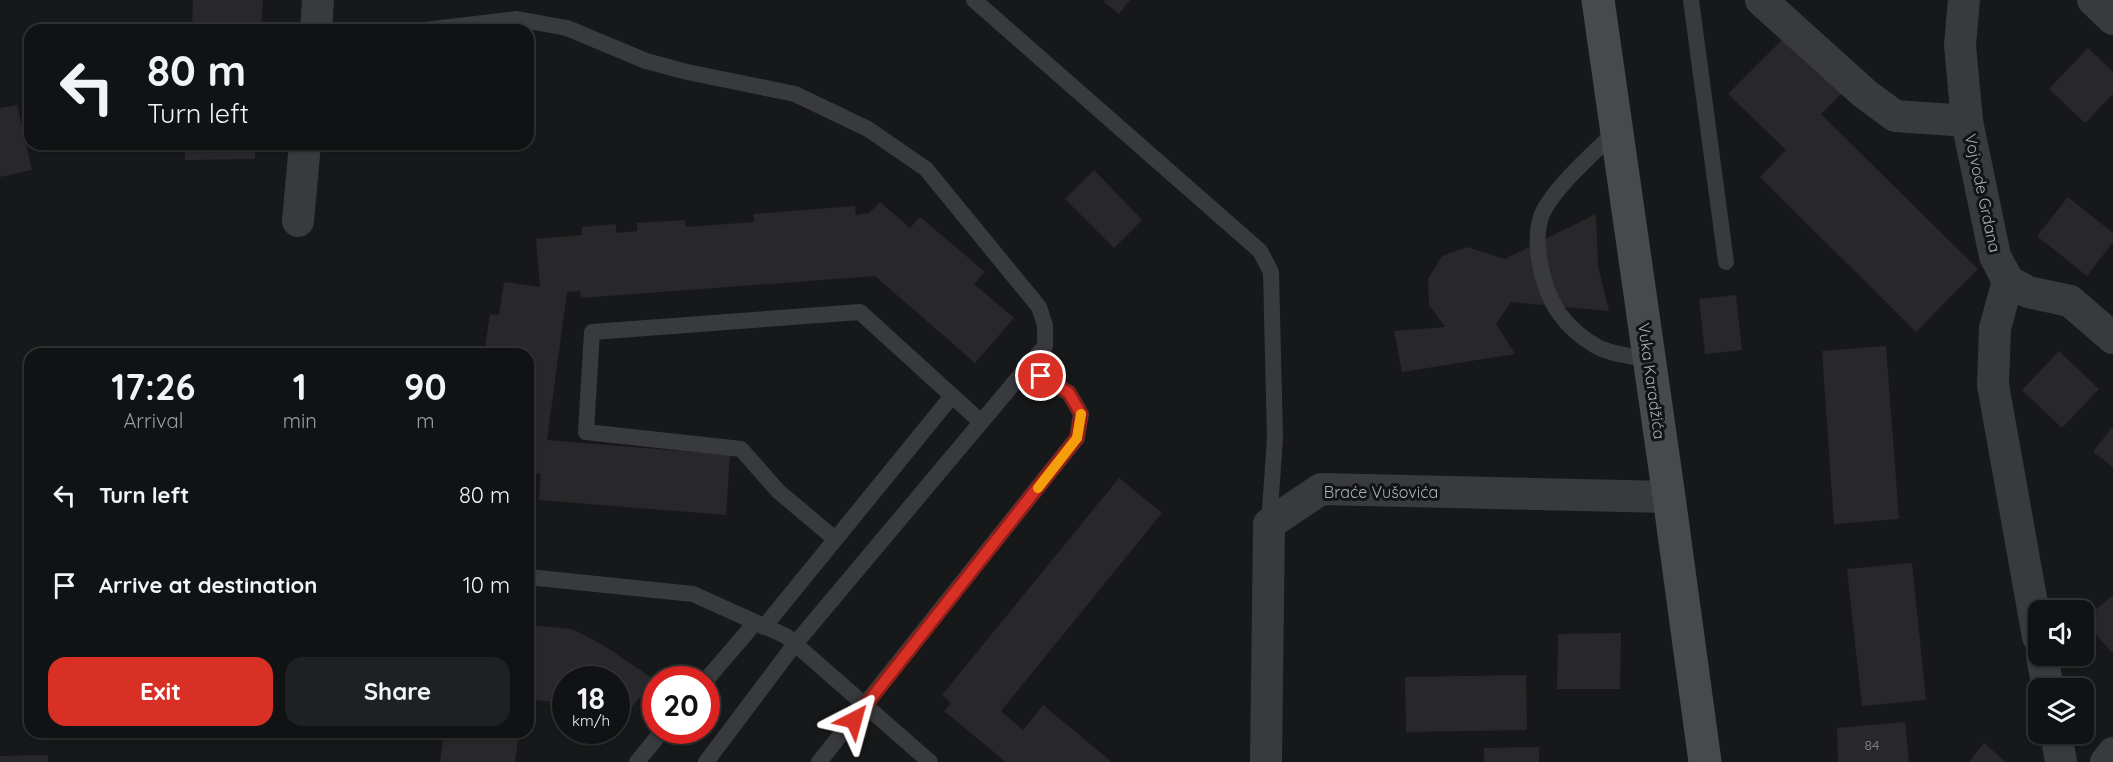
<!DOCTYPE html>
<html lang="en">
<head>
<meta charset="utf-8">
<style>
  body { margin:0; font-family:Quicksand,sans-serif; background:#1e2021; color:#f1f3f6; height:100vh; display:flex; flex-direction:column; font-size:22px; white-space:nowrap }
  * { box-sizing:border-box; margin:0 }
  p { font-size:20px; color:#9c9ea0 }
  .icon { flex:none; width:33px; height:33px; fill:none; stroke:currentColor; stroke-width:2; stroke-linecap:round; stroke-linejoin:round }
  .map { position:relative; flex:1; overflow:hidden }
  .side { position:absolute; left:24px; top:348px; width:510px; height:390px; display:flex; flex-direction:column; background:#111213; border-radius:18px; box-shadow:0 2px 4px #0004,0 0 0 2px #303233 }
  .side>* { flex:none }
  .hud { position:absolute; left:24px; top:24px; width:510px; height:126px; border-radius:18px; box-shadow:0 2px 4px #0004,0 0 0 2px #303233; background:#111213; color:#f1f3f6; overflow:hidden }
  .controls { position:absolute; left:2028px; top:600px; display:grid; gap:12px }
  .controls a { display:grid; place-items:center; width:66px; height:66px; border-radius:12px; background:#111213; box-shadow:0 2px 4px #0004,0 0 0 2px #303233; font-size:30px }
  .speed { position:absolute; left:552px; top:666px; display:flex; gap:12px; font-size:30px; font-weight:700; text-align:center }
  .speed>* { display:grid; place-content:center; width:78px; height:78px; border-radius:50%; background:#111213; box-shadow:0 2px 4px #0004,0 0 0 2px #303233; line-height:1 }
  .speed small { font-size:15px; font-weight:400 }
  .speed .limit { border:9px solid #d22; background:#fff; color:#111 }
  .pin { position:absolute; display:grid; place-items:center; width:51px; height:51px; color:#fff; margin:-26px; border:3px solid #fff; border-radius:50%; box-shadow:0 2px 6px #0007 }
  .me { position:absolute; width:66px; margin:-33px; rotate:39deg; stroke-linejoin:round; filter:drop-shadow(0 0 4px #0008) }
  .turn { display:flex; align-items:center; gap:21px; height:126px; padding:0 24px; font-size:27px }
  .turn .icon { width:78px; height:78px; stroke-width:2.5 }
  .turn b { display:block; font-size:42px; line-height:51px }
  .eta { display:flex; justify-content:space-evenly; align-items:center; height:102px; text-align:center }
  .eta b { font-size:36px; font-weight:700; line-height:42px }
  .cta { display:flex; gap:12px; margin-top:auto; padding:12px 24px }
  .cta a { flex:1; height:69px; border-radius:18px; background:#d93025; color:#fff; font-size:24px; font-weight:700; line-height:69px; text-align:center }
  .cta a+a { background:#1e2021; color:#f1f3f6 }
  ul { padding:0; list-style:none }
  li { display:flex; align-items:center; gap:18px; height:90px; padding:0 24px }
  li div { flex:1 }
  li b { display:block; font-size:22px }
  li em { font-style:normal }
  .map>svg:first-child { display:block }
  .building { fill:#28282a }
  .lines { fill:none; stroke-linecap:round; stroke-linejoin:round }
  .lane { stroke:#393a3e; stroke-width:16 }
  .street { stroke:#393a3e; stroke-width:32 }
  .secondary { stroke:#47494d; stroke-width:33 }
  .route-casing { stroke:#8d1f18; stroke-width:15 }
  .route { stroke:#d93025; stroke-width:10 }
  .slow { stroke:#f59e0b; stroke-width:10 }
  .labels { text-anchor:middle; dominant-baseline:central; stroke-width:6; stroke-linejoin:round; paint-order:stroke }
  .number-label { font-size:14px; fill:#8a8e94 }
  .street-label { font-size:16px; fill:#abb0b8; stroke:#121314 }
</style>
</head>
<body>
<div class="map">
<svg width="2113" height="762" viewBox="0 0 2113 762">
  <rect width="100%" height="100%" fill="#171819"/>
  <g class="building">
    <path d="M193,0H263L261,30H192Z"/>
    <path d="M1105,0H1130L1119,14L1104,2Z"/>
    <path d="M1787,35L1844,91L1821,114L1978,269L1916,332L1760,177L1786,150L1728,94Z"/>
    <path d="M2088,48L2113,72V94L2085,123L2049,89Z"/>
    <path d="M17,105L32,170L0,177V108Z"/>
    <path d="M184,144H255V159L185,160Z"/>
    <path d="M1094,170L1142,220L1114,248L1065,199Z"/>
    <path d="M2068,197L2113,233V242L2087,276L2037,236Z"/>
    <path d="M880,202L910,228L920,217L985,272L974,284L1014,318L975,363L875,276L581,298L580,291L567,292L547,440L730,455L726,515L539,500L541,474L528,473V354H484L490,314L499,315L504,282L540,287L536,239L582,235V227L616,224V233L637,231V223L685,220L686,227L754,222L753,214L855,206L856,215L869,213Z"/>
    <path d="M1596,214L1598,267L1609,311L1511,302L1496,324L1515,354L1402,372L1394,331L1445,327L1429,305L1428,279L1442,256L1467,247L1505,259Z"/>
    <path d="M1736,295L1742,350L1705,354L1699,299Z"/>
    <path d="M1886,346L1899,519L1834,524L1822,351Z"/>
    <path d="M383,351V354H313V352Z"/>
    <path d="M2059,351L2099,389L2062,428L2022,390Z"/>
    <path d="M2113,426V467L2093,452Z"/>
    <path d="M1119,478L1162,513L1001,711L1023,730L1043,705L1112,762H1006L944,711L951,703L942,695Z"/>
    <path d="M1912,563L1926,700L1862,706L1847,569Z"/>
    <path d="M2113,595V654L2084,620Z"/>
    <path d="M528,625L572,629L603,645L655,680L616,725V680H566V707L561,703L528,699Z"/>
    <path d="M1621,633L1620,689H1557L1558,634Z"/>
    <path d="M1526,675L1527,730L1406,732L1405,677Z"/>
    <path d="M1905,722L1909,762H1838L1837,728Z"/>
    <path d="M444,732H519L515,762H440Z"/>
    <path d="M1984,743L2006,762H1969Z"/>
    <path d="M1539,747V762H1484V748Z"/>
    <path d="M48,755V762H0V756Z"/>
  </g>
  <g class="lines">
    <g class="lane">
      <path d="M974,0L1260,251L1271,272L1275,438L1269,524"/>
      <path d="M1691,0L1726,262"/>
      <path d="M425,30L517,19L567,28L646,61L687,72L795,94L868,129L926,169L1039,307L1045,325V346L795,644L706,762"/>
      <path d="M1616,131C1592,155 1563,179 1545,208C1529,235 1542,289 1559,313C1568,326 1582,338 1596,346C1609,354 1634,356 1649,360"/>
      <path d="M835,539L778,491L741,449L586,432L592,332L860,312L981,422"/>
      <path d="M528,577L693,594L786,636L930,762"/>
      <path d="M764,627L952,396"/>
      <path d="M706,680L755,623"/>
      <path d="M637,762L663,730"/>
      <path d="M819,762L1077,438L1081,414L1069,393L1026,368"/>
    </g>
    <g class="street">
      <path d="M1761,0L1864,93L1895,116L1967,121L1995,256L2008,281L2028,292L2070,301L2113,338"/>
      <path d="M1964,0L1960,45L1967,121"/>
      <path d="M2093,0L2113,19"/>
      <path d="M316,30L318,0"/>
      <path d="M298,221L305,144"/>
      <path d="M2008,281L1995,328L1993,385L2038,637"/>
      <path d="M2042,656L2048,688"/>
      <path d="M2056,734L2061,762"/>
      <path d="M1266,762L1269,524L1321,489L1669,497"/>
      <path d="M2106,762L2113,753"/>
    </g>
    <path class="secondary" d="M1598,0L1669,497L1705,762"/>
  </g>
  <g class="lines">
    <g class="route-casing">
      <path id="route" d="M854,720L1077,438L1081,414L1069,393L1041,376"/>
    </g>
    <use href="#route" class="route"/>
    <path class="slow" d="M1038,488L1077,438L1081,414"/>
  </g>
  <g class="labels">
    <g class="number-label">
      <text x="1872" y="745">84</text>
    </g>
    <g class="street-label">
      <text transform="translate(1983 193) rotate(78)">Vojvode Grdana</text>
      <text transform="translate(1652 381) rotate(82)">Vuka Karadžića</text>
      <text x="1381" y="492">Braće Vušovića</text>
    </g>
  </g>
</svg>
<div class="controls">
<a><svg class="icon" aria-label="sound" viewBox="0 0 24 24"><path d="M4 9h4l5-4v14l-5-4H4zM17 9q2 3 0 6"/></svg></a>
<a><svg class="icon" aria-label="layers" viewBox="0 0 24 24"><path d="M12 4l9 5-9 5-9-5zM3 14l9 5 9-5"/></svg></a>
</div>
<div class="speed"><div>18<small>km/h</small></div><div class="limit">20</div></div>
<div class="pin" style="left:1041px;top:376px;background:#d93025"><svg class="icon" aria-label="arrive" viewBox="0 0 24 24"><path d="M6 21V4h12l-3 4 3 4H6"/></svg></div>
<svg class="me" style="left:854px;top:720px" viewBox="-20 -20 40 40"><path d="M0-17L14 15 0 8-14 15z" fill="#d93025" stroke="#fff" stroke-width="4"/></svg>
<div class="hud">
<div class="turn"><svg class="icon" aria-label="left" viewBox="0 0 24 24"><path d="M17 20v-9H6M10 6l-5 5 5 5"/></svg><div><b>80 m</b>Turn left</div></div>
</div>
<section class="side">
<div class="eta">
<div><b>17:26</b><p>Arrival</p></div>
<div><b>1</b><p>min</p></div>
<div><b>90</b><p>m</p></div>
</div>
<ul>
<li><svg class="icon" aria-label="left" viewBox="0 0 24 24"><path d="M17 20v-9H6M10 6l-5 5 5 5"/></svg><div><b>Turn left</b></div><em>80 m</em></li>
<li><svg class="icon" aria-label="arrive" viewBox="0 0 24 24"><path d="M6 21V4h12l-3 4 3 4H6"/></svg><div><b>Arrive at destination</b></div><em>10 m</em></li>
</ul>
<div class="cta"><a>Exit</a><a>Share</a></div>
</section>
</div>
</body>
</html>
